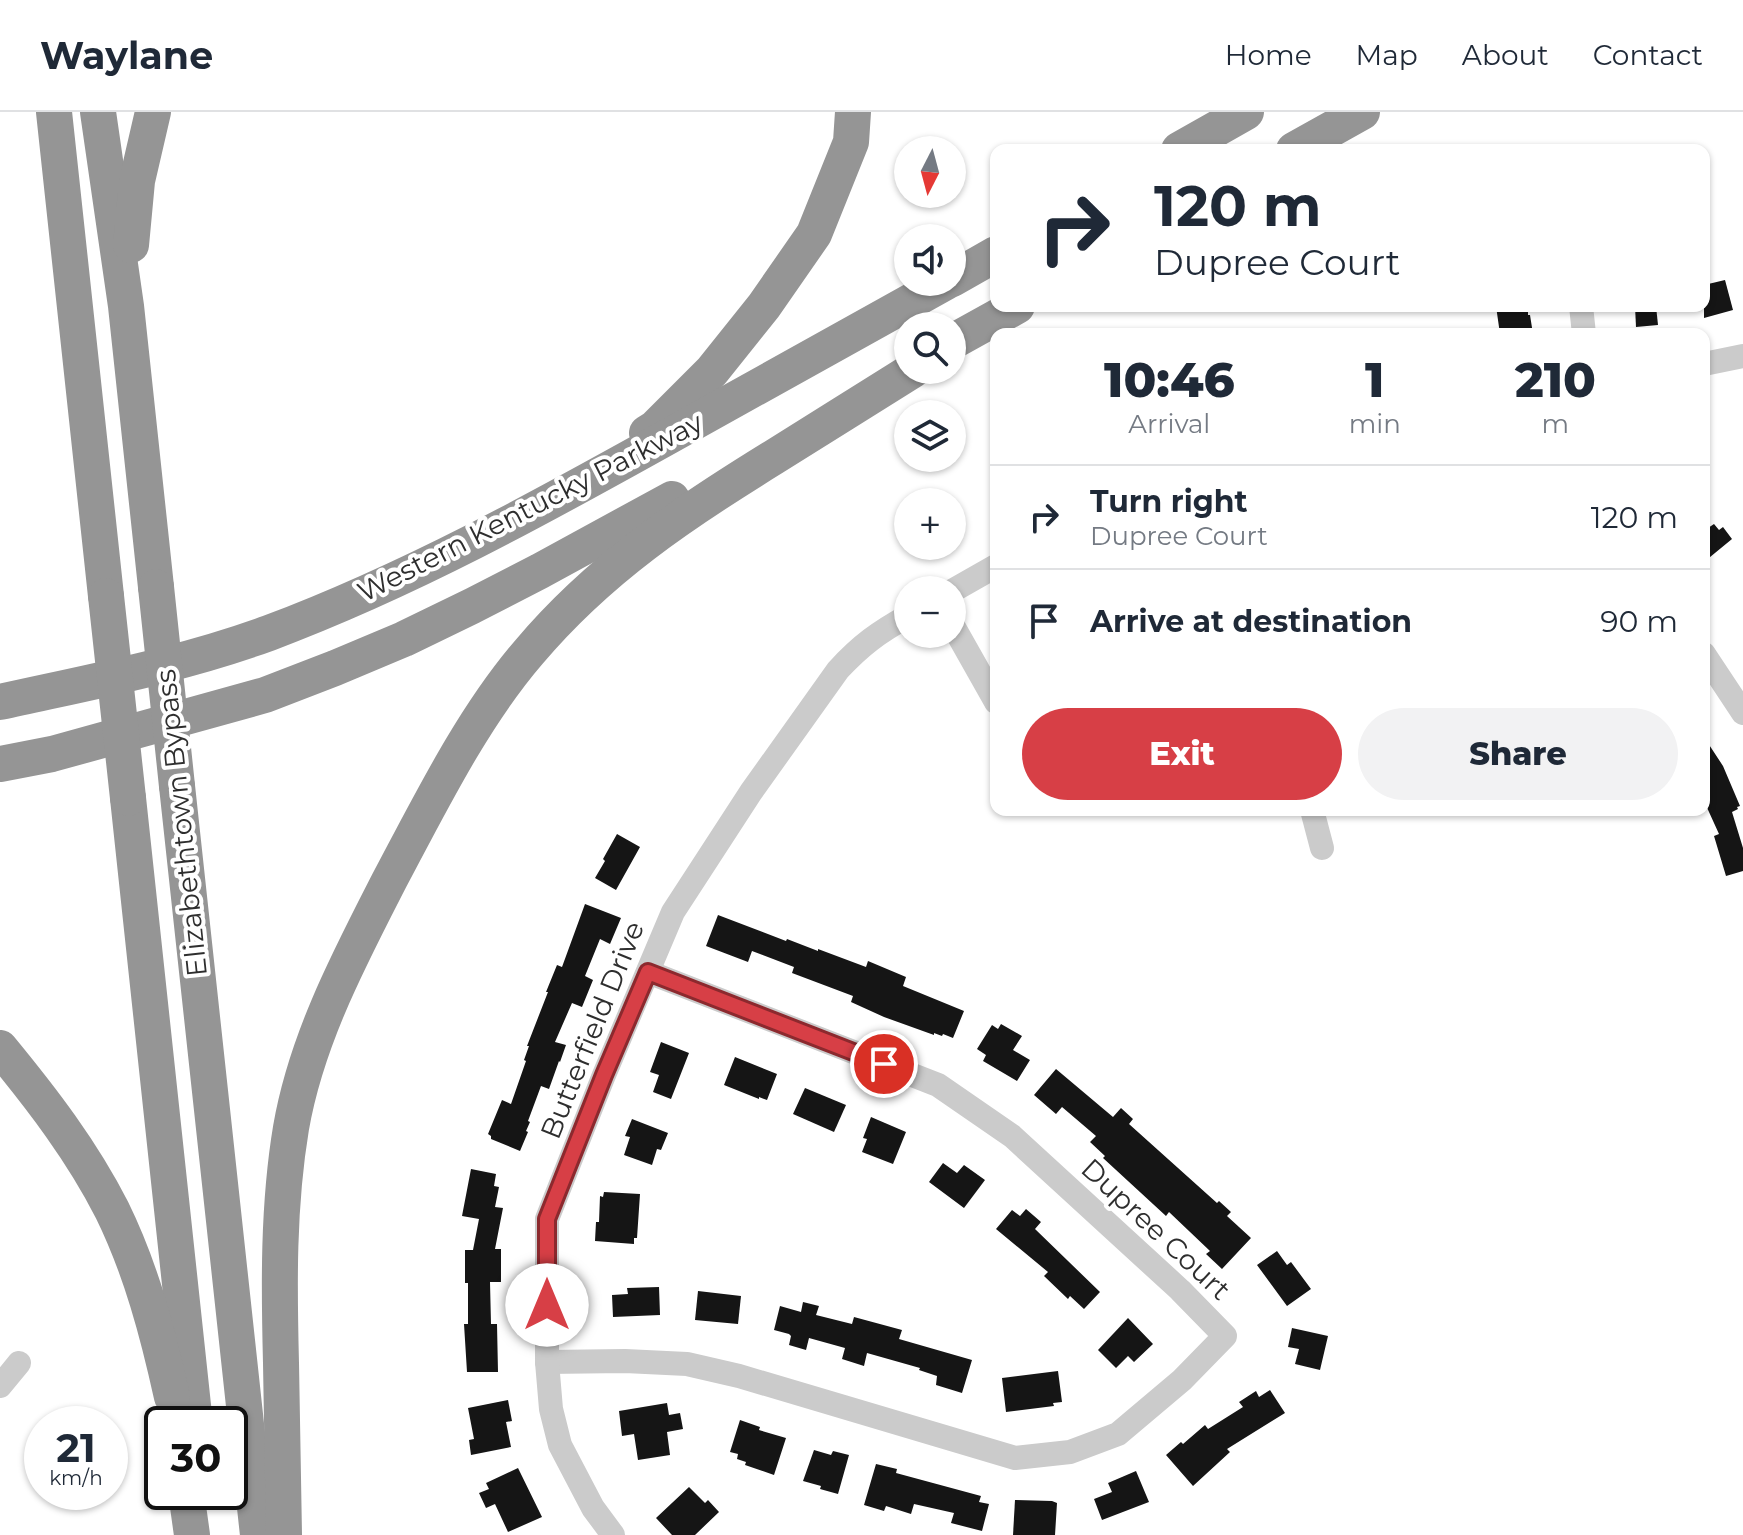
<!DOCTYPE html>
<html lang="en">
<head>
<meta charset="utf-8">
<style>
  body { margin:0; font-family:Montserrat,sans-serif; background:#f2f2f3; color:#1f2937; height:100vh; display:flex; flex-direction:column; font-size:30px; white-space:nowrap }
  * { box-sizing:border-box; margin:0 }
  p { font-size:26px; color:#747a83 }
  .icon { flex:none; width:44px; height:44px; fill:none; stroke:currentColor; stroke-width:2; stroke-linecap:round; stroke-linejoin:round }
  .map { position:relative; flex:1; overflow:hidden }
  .drawer { position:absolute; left:990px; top:216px; width:720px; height:488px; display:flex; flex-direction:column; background:#fff; border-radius:16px; box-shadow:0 2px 6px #0004 }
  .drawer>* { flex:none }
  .top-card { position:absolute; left:990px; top:32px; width:720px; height:168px; border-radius:16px; box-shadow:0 2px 6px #0004; background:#fff; color:#1f2937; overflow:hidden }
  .needle { width:52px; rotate:186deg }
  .fabs { position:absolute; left:894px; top:24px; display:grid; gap:16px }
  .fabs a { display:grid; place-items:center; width:72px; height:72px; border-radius:50%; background:#fff; box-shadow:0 2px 6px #0004; font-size:40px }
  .speed { position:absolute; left:24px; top:1294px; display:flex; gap:16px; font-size:40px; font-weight:700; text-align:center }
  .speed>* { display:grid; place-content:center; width:104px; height:104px; border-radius:50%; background:#fff; box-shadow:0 2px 6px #0004; line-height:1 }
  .speed small { font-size:20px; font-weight:400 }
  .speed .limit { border:4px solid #111; border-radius:12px; background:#fff; color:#111 }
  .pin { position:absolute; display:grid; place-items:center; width:68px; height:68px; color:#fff; margin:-34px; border:4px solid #fff; border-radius:50%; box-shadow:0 2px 8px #0007 }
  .me { position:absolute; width:88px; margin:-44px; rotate:0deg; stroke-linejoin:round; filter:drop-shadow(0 0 6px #0008) }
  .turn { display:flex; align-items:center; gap:28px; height:168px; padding:0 32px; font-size:36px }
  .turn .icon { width:104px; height:104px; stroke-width:2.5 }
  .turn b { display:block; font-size:56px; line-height:68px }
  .eta { display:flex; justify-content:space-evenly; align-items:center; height:136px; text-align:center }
  .eta b { font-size:48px; font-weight:800; line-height:56px }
  .primary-button { display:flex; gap:16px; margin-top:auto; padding:16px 32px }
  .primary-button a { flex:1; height:92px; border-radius:48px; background:#d73f46; color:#fff; font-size:32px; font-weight:800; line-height:92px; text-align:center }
  .primary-button a+a { background:#f2f2f3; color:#1f2937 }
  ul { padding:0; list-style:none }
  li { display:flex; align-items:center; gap:24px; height:104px; padding:0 32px; border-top:2px solid #e0e1e3 }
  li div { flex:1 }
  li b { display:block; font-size:30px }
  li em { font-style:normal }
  header { display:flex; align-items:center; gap:48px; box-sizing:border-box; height:112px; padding:0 40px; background:#fff; border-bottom:2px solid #e0e1e3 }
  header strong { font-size:38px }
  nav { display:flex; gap:44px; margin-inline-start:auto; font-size:28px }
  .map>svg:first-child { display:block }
  .building { fill:#151515 }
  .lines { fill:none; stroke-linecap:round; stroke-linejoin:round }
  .minor { stroke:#cbcbcb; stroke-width:24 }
  .highway { stroke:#959595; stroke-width:36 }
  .highway-bridge { stroke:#959595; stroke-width:36 }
  .route-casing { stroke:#8c292e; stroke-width:20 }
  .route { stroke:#d73f46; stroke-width:14 }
  .labels { text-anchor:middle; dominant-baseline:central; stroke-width:8; stroke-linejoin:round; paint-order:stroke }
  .street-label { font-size:28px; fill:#2e2e2e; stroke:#fff }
</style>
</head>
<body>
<header>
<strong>Waylane</strong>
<nav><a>Home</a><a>Map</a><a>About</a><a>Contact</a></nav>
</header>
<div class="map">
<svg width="1743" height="1423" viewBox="0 0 1743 1423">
  <rect width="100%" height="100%" fill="#fff"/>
  <g class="building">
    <path d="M1725,168L1733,198L1704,206V173Z"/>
    <path d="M1496,194H1523V198H1528V203H1530L1533,222H1500Z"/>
    <path d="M1635,194H1656L1658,213L1636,215Z"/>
    <path d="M1704,410L1708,416L1714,412L1719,418L1723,415L1732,427L1704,450Z"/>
    <path d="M1704,625L1723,654L1740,694L1737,695L1738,697L1732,700L1743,736V759L1726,764L1714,724L1719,722L1704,689Z"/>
    <path d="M617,722L640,735L616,778L595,766L605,749L603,747Z"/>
    <path d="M585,792L621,806L610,832L600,827L585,864L593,868L582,895L572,891L555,930L566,933L560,950L559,949L549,977L541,974L528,1009L530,1010L526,1019L528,1020L520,1039L491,1027V1024L488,1022L502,988L511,992L526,949L524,948L529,934H527L548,880H546L557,853L562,855Z"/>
    <path d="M718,803L786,829L787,827L818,839V837L866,855L868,849L906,865L903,874L964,899L953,926L943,922L942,924L934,921V923L884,905L851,890L853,884L792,861L794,855L752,839L748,850L706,834Z"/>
    <path d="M1001,912L1022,924L1013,938L1030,948L1017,969L983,949L986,943L977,937L992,913L998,917Z"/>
    <path d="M661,930L689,941L671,987L653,980L659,963L650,960Z"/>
    <path d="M735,945L777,962L767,988L759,985V987L724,973Z"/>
    <path d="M1056,957L1113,1005L1121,996L1133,1007L1129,1012L1217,1091L1219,1089L1231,1100L1227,1104L1251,1126L1222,1157L1206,1142L1210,1139L1169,1100L1166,1104L1103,1046L1105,1044L1090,1030L1096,1024L1062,995L1056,1002L1034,983Z"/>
    <path d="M805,976L846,993L834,1020L793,1002Z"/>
    <path d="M871,1005L906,1020L893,1052L862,1040L867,1027L863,1026Z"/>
    <path d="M632,1007L668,1021L661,1038L657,1037L652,1053L624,1043L630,1025L625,1024Z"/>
    <path d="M943,1051L957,1061L964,1053L985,1068L964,1096L929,1070Z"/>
    <path d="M471,1057L496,1062L494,1074L499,1075L495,1095L503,1096L495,1137H501V1170H490L491,1212H497L498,1260H467L464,1212H468V1171H465V1138H473L479,1107L462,1104Z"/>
    <path d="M604,1080L640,1082L637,1126H634V1132L595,1129L596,1110H599L600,1084L603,1085Z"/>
    <path d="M1026,1097L1041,1110L1035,1117L1100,1180L1084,1197L1070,1184L1068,1187L1044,1164L1048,1160L996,1117L1012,1098L1020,1104Z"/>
    <path d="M1277,1139L1287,1153L1291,1150L1311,1177L1287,1194L1257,1153Z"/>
    <path d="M659,1175L660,1203L613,1205L612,1183L628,1182L627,1176Z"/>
    <path d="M698,1179L741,1184L738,1212L695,1208Z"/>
    <path d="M803,1190L819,1194L816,1203L852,1212L854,1205L902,1218L899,1227L972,1248L962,1281L936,1273L937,1264L919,1258L920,1256L867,1241L864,1254L842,1247L845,1236L809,1226L806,1238L789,1233L791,1224L789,1222L774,1218L780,1194L801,1200Z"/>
    <path d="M1128,1206L1153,1232L1134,1250L1128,1244L1116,1256L1098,1238Z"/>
    <path d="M1292,1216L1328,1224L1320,1258L1295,1252L1299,1237L1288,1235Z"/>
    <path d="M1058,1259L1062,1290L1053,1291L1054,1294L1006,1300L1002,1266Z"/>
    <path d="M1270,1278L1285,1301L1227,1337L1230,1340L1193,1374L1166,1343L1181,1330L1183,1332L1205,1313L1208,1317L1243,1295L1239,1290L1256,1279L1259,1285Z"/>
    <path d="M508,1288L512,1309L506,1310L511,1335L471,1343L469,1328L474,1327L468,1296Z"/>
    <path d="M667,1291L669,1303L680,1301L683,1317L667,1320L670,1343L638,1348L634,1322L622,1324L619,1299Z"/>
    <path d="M740,1308L760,1315L759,1318L786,1326L774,1363L745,1353L746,1350L737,1347L738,1342L730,1340Z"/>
    <path d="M814,1338L831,1343L833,1339L849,1343L838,1382L820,1377L821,1374L803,1369Z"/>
    <path d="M876,1352L897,1357L896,1361L981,1384L979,1390L989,1392L982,1419L951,1411L954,1401L914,1392L911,1402L886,1394L884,1399L864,1393Z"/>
    <path d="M518,1356L542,1405L508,1420L495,1392L486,1396L479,1381L489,1377L486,1371Z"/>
    <path d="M1136,1359L1149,1390L1102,1408L1094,1387L1112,1380L1108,1371Z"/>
    <path d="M689,1375L705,1391L708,1388L719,1400L695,1423H672L656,1406Z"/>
    <path d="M1015,1388L1052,1389L1057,1391L1055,1423H1013Z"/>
  </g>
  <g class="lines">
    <g class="minor">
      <path d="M1581,194L1584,222"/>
      <path d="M1704,252L1743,244"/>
      <path d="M952,479L996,454"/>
      <path d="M952,512L996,590"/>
      <path d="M1704,542L1743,601"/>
      <path d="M1312,698L1322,736"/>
      <path d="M547,1250L625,1249L687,1252L739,1264L1015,1346L1070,1340L1118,1322L1182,1268L1225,1224L1180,1178L1012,1024L938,973L648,860"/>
      <path d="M0,1274L19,1251"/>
      <path d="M613,1423L593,1396L560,1333L551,1297L547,1250V1107L604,963L673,800L751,680L838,558C861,533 879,520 908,504"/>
    </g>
    <g class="highway">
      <path d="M54,0L106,484"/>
      <path d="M98,0L126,194L156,475"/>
      <path d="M1179,38L1246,0"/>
      <path d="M1294,38L1362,0"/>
      <path d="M131,133L137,69L153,0"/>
      <path d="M952,167L996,142"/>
      <path d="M952,230L1017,194"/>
      <path d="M647,321L655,316L712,259L764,194L814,122L851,30L853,0"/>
      <path d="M0,590C90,570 182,553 269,521C410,468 540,396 671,323C763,272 854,221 946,170"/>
      <path d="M0,652L52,642L265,583L335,556L404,527L472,494L540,459L672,387"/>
      <path d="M177,674L258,1423"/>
      <path d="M128,686L195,1312"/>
      <path d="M0,936C42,987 82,1039 112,1098C141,1157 158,1221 172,1285"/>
      <path d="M186,1380L192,1423"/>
      <path d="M284,1423C283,1366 282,1309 281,1251C279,1173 278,1094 291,1016C306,929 348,849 388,771C429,694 472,606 529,540C599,457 683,401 774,345C820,316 867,287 913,258"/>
    </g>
    <g class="highway-bridge">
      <path d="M156,475L177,674"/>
      <path d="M106,484L128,686"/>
    </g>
  </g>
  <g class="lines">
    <g class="route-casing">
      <path id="route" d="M547,1193V1107L604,963L648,860L884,952"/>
    </g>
    <use href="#route" class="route"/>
  </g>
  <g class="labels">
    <g class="street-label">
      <text transform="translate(530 395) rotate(-27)">Western Kentucky Parkway</text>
      <text transform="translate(181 711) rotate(-96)">Elizabethtown Bypass</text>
      <text transform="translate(592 918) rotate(-68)">Butterfield Drive</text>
      <text transform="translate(1156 1117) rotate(43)">Dupree Court</text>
    </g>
  </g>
</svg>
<div class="fabs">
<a><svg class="needle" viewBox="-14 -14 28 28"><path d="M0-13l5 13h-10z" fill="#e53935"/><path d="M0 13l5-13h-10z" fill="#747a83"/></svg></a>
<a><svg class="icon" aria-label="sound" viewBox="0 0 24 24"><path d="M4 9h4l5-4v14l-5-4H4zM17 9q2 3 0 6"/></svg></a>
<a><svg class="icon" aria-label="search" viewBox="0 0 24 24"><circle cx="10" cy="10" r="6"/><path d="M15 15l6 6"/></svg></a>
<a><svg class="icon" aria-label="layers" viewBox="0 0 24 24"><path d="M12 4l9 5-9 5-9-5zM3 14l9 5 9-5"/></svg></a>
<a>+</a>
<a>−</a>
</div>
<div class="speed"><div>21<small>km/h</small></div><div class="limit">30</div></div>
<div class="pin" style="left:884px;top:952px;background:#d93025"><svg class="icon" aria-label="arrive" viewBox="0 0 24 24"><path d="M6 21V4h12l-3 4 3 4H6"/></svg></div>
<svg class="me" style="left:547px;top:1193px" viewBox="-20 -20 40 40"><circle r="19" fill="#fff"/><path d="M0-13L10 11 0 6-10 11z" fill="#d73f46"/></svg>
<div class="top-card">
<div class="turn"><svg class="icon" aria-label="right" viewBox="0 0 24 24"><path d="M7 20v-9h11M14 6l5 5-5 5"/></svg><div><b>120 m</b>Dupree Court</div></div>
</div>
<section class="drawer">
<div class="eta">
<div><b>10:46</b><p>Arrival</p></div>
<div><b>1</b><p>min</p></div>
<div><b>210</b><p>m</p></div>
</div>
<ul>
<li><svg class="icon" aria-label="right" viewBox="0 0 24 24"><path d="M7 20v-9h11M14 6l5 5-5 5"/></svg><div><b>Turn right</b><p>Dupree Court</p></div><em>120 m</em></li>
<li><svg class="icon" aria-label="arrive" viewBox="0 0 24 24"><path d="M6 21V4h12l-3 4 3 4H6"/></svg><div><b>Arrive at destination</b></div><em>90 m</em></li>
</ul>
<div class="primary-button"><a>Exit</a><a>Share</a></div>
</section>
</div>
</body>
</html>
